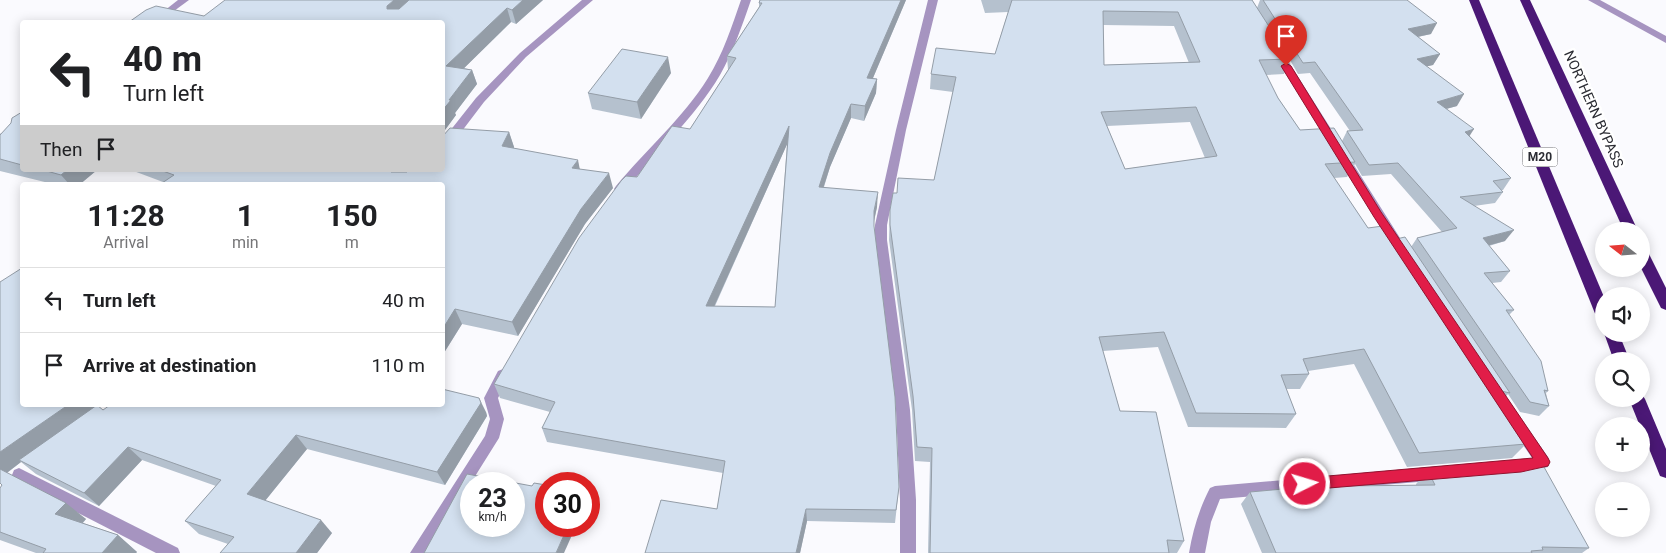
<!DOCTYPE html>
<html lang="en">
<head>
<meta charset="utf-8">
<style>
  body { margin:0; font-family:Roboto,sans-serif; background:#f2f2f2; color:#202124; height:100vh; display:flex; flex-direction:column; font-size:19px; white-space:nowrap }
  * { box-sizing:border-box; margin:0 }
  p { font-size:16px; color:#757577 }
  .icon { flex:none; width:28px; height:28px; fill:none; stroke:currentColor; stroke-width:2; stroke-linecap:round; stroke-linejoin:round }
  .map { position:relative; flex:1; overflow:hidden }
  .panel { position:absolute; left:20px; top:182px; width:425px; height:225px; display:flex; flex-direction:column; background:#fff; border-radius:5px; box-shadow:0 2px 12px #0003 }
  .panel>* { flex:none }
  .guide { position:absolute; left:20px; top:20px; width:425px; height:152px; border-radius:5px; box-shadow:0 2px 12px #0003; background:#fff; color:#202124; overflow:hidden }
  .needle { width:32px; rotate:287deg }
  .controls { position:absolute; left:1595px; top:222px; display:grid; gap:10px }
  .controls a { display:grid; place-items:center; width:55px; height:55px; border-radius:50%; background:#fff; box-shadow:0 2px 12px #0003; font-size:25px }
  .speed { position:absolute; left:460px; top:472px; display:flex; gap:10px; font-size:25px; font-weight:700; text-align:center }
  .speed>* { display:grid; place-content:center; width:65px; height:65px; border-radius:50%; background:#fff; box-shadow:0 2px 12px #0003; line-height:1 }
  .speed small { font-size:12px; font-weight:400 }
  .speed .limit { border:8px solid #d22; background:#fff; color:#111 }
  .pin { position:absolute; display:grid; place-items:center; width:42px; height:42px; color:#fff; margin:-51px -21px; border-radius:50% 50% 50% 0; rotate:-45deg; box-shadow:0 0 5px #0007 }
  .pin .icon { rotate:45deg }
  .me { position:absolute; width:55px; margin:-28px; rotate:85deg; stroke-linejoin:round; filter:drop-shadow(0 0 4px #0008) }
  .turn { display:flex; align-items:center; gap:18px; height:105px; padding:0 20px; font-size:22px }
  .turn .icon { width:65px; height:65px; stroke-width:2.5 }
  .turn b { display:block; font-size:35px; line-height:42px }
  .then { display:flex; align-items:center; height:48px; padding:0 20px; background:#0003; gap:10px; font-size:19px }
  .eta { display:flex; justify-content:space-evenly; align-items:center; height:85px; text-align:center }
  .eta b { font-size:30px; font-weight:700; line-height:35px }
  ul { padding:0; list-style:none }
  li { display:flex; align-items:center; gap:15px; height:65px; padding:0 20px; border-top:1px solid #e0e0e0 }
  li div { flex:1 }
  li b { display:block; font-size:19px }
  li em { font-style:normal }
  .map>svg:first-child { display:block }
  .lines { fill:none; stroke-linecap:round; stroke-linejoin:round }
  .minor { fill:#a694c0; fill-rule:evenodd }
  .highway { fill:#4b1876; fill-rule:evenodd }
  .wall { fill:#b5c1ce; fill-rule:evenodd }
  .shaded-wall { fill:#949da7 }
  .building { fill:#d3e0ef; stroke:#949da7; fill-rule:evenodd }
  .route { fill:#e11d48; stroke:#92132f }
  .labels { text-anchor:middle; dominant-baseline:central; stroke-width:5; stroke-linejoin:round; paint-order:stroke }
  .shield { fill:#fff; stroke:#6b6b70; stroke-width:1 }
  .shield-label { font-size:12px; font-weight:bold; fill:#2b2c33 }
  .street-label { font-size:14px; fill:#2b2c33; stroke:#fff }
</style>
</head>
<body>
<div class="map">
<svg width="1666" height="553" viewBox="0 0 1666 553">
  <rect width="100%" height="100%" fill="#fafafe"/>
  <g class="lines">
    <g class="minor">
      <path d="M178,0H189L159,22H150Z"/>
      <path d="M582,0H593L526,57L484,102L446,152H442V141L476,98L520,53Z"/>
      <path d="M741,0H751C742,26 733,52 720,75C694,119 655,153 624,192H616L614,189L616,186C646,150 683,118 708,78C723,54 732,26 741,0Z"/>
      <path d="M928,0H938L906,130L887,225V240L910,410L916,500V553H900V500L896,410L875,240V225L896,130Z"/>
      <path d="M1588,0H1600L1666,36V43Z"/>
      <path d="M1278,50L1283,53L1407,249L1409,252L1407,255H1399L1273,53Z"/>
      <path d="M503,369L508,371L510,375L498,398L504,419L499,438L427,553H410L485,436L490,419L484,398L498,371Z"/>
      <path d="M1492,382L1497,384L1548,457L1550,462L1548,467L1521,473L1516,471L1514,466L1516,461L1532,458L1487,392L1485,388L1487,384Z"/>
      <path d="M1441,466L1446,468L1448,473L1446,478L1441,480L1220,499L1211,522L1205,553H1189C1193,530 1199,509 1210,488L1215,486Z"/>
      <path d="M19,468L178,548L180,553H156L14,480L12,475L14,470Z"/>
    </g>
    <g class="highway">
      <path d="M1469,0H1479L1604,297V322L1598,320L1596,316Z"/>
      <path d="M1520,0H1530L1638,231H1624Z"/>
      <path d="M1641,247L1646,248L1666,288V310L1661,308L1641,268Z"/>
      <path d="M1604,333L1619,334L1630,361H1614Z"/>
      <path d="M1641,393L1645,399L1666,449V478L1660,476L1629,399H1641Z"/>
    </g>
  </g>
  <g class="wall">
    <path d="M543,0L516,24L511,22L464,68L472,70L477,84L455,113L456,115L442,134V22L204,16Z"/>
    <path d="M760,0H906L873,78L877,79L876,93L864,121L851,118L830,167L824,187L877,207L874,222V226L899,487L895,523L807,521L800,553H645L717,509L723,473L547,442L542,428L550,412L500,398L494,384L637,177L690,129L728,70L727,56L759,7V3ZM787,144L775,307L715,306Z"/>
    <path d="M981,0H1252L1257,8L1260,0H1407L1431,34L1418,37L1440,54L1433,65L1427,66L1457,106L1446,109L1470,136L1511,178L1503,190H1501L1503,192L1495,203L1474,206L1505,241L1489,246L1510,271L1501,282L1492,283L1514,310L1509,315L1548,391L1546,393L1549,406L1539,416L1520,412L1508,394L1501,402L1526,444L1512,458L1407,467L1354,364L1308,371L1309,374L1300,389H1286L1296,414L1286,428L1188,427L1158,347L1103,351L1120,411L1184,541L1177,553H928L930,462L915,461L912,410L889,240L890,210L897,193L934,180L953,92L930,89L931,74L995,54L1008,12L985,13ZM1103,25L1174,26L1189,63L1104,65ZM1290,60L1298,74L1310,73L1350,131H1347L1342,141L1300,130L1278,98L1266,75L1284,74ZM1190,122L1205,158L1125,169L1107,126ZM1355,164L1362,176L1391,174L1442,232L1417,238L1411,247L1392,240L1368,228L1334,178L1347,177Z"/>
    <path d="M671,73L641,119L592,109L588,93Z"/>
    <path d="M22,112V170H97L79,185H57L0,171V133L1,134Z"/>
    <path d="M509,132L514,147V148L580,169L613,188L585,224L518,336L462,324L442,356V185L163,182L131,170H442Z"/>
    <path d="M22,405L96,406L103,410L486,412L487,416L445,485L307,449L265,501L332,533L317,553H220L228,544L199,534L185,521L216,486L142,460L99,506L36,474L21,462L7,473L86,519L83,523L118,535L137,552L136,553H36L0,540V488L2,485Z"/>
    <path d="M1428,471L1589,548L1582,553H1262L1241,504L1250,492L1340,486L1416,485V484Z"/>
  </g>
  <g class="shaded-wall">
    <path d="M394,0H415L393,21L387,9V6Z"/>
    <path d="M523,0H543L516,24L512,10Z"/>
    <path d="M901,0H906L867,92V78Z"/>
    <path d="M507,8L511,22L451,81L446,66Z"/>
    <path d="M1437,23L1431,34L1402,40L1408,29Z"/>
    <path d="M1440,54L1433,65L1411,70L1417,59Z"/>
    <path d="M668,57L671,73L641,119L637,102Z"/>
    <path d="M472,70L477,84L455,113L456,115L442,134V111L449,100Z"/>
    <path d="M877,79L876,93L864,121L865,106Z"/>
    <path d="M1464,94L1457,106L1431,113L1437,102Z"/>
    <path d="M851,104V118L830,167L819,201V187L830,153Z"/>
    <path d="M789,126V140L708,320L706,306Z"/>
    <path d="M1474,129L1467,140L1465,132Z"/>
    <path d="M509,132L514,147L507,161L502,146Z"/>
    <path d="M578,160L581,175L572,168Z"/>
    <path d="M67,170H97L79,185H70L61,175Z"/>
    <path d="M391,170H412L398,184L391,172Z"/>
    <path d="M609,173L613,188L585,224L518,336L512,322L581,209Z"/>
    <path d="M878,192L877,207L873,225L874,211Z"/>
    <path d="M1514,230L1505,241L1475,249L1483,238Z"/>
    <path d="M455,309L462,324L442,356V330Z"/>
    <path d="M479,398L486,412L487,416L445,485L437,472Z"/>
    <path d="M68,405H95L98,408L19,460L21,462L0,478V452Z"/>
    <path d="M296,435L307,449L260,507L247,494Z"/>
    <path d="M128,447L142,460L99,506L84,493Z"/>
    <path d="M66,503L86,519L76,530L55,514Z"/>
    <path d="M806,509L807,521L800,553H796Z"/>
    <path d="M321,520L332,533L317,553H296Z"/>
    <path d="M568,526H576L564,553H556Z"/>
    <path d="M118,535L137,552L136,553H102Z"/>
  </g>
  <g class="building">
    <path d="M225,0H394L387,6V9H399L409,0H523L512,10L507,8L446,66L472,70L449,100H451L442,111V22H129L146,10L156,6L204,16Z"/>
    <path d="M760,0H901L867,78L877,79L865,106L851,104L830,153L819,187L878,192L874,211V226L895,397L899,487L896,510L806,509L796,553H645L661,500L717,509L725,461L542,428L555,402L494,384L579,238L621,181L626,176L637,177L672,126L690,129L736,58L727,56L762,3H759ZM789,126L775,307L706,306Z"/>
    <path d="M1012,0H1252L1290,59L1259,60L1278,98L1300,130L1334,128L1355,162L1325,164L1368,228L1383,226L1392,240L1405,237L1510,393L1492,389L1526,444L1419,453L1364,349L1303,359L1309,374L1281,375L1296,414L1196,413L1164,332L1099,337L1120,411L1156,412L1184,541L1167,540L1169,553H930L932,448L917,447L913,396L890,225V210L893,193H897L898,178L934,180L956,77L931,74L936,48L995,54ZM1103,11L1178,12L1200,62L1104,65ZM1196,107L1217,156L1125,169L1101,112Z"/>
    <path d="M1263,0H1407L1437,23L1408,29L1440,54L1417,59L1464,94L1437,102L1474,129L1465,132L1511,178L1493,181L1503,192L1460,197L1514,230L1483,238L1510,271L1484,273L1514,310H1506L1541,361L1548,391L1544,390L1549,406L1530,402L1417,238L1457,228L1398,163L1369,165L1347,131L1363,130L1315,62L1303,63Z"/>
    <path d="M622,49L668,57L637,102L588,93Z"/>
    <path d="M22,112V165L0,159V135L11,123L12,118Z"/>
    <path d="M450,128L509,132L502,146L578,160L572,168L609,173L581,209L512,322L455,309L442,330V185H159L174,175L160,170H391V172H407L409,170H442V137Z"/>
    <path d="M43,170H67L61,175Z"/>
    <path d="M22,268V405H68L0,452V282Z"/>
    <path d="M442,389L479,398L481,403L437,472L296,435L247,494L321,520L296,553H220L234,537L185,521L221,480L128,447L84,493L19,460L97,405L103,410L110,405H442Z"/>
    <path d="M1536,462L1538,466L1544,467L1589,548L1542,547L1543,550L1531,551L1532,553H1276L1250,492L1339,484L1340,486L1435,485L1428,471Z"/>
    <path d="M0,469L66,503L55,514L118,535L102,553H43L46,549L0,532V488L2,485L0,483Z"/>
    <path d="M467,474L532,486L534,483L546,485V526H568L556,553H424ZM471,484H514V526H471Z"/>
  </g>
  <path class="route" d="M1286,63L1291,66L1381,212L1548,458L1550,462L1548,466L1521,472L1305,490L1300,489L1298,484L1300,480L1305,478L1533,458L1374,217L1281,66Z"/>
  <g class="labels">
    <rect class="shield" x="1522.5" y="147.5" width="35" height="19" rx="4"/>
    <g class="shield-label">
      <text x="1540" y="157">M20</text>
    </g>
    <g class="street-label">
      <text transform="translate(1594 109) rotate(66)">NORTHERN BYPASS</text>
    </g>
  </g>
</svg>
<div class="controls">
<a><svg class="needle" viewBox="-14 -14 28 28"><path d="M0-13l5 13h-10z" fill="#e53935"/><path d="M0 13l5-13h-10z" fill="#757577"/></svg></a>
<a><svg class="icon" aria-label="sound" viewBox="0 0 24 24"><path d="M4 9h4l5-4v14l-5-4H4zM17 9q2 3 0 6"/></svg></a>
<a><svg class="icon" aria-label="search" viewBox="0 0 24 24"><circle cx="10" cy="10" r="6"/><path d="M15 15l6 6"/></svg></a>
<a>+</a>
<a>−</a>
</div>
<div class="speed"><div>23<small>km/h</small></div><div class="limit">30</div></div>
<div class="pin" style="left:1286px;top:66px;background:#d93025"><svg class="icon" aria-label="arrive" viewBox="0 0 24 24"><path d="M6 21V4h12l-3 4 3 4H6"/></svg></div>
<svg class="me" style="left:1305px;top:484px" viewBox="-20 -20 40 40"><circle r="17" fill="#e11d48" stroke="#fff" stroke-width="3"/><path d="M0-11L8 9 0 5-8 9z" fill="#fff"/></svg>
<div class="guide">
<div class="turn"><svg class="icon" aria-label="left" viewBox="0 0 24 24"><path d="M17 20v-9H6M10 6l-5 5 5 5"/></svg><div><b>40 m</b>Turn left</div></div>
<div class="then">Then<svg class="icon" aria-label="arrive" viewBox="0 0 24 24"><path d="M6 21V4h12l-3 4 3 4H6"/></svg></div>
</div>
<section class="panel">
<div class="eta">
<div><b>11:28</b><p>Arrival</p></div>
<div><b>1</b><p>min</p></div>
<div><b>150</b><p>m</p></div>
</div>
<ul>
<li><svg class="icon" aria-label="left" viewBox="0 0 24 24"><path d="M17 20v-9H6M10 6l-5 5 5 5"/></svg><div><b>Turn left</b></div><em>40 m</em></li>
<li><svg class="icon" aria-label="arrive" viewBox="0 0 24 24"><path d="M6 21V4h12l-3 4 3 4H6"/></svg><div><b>Arrive at destination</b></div><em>110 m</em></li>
</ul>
</section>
</div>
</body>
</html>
